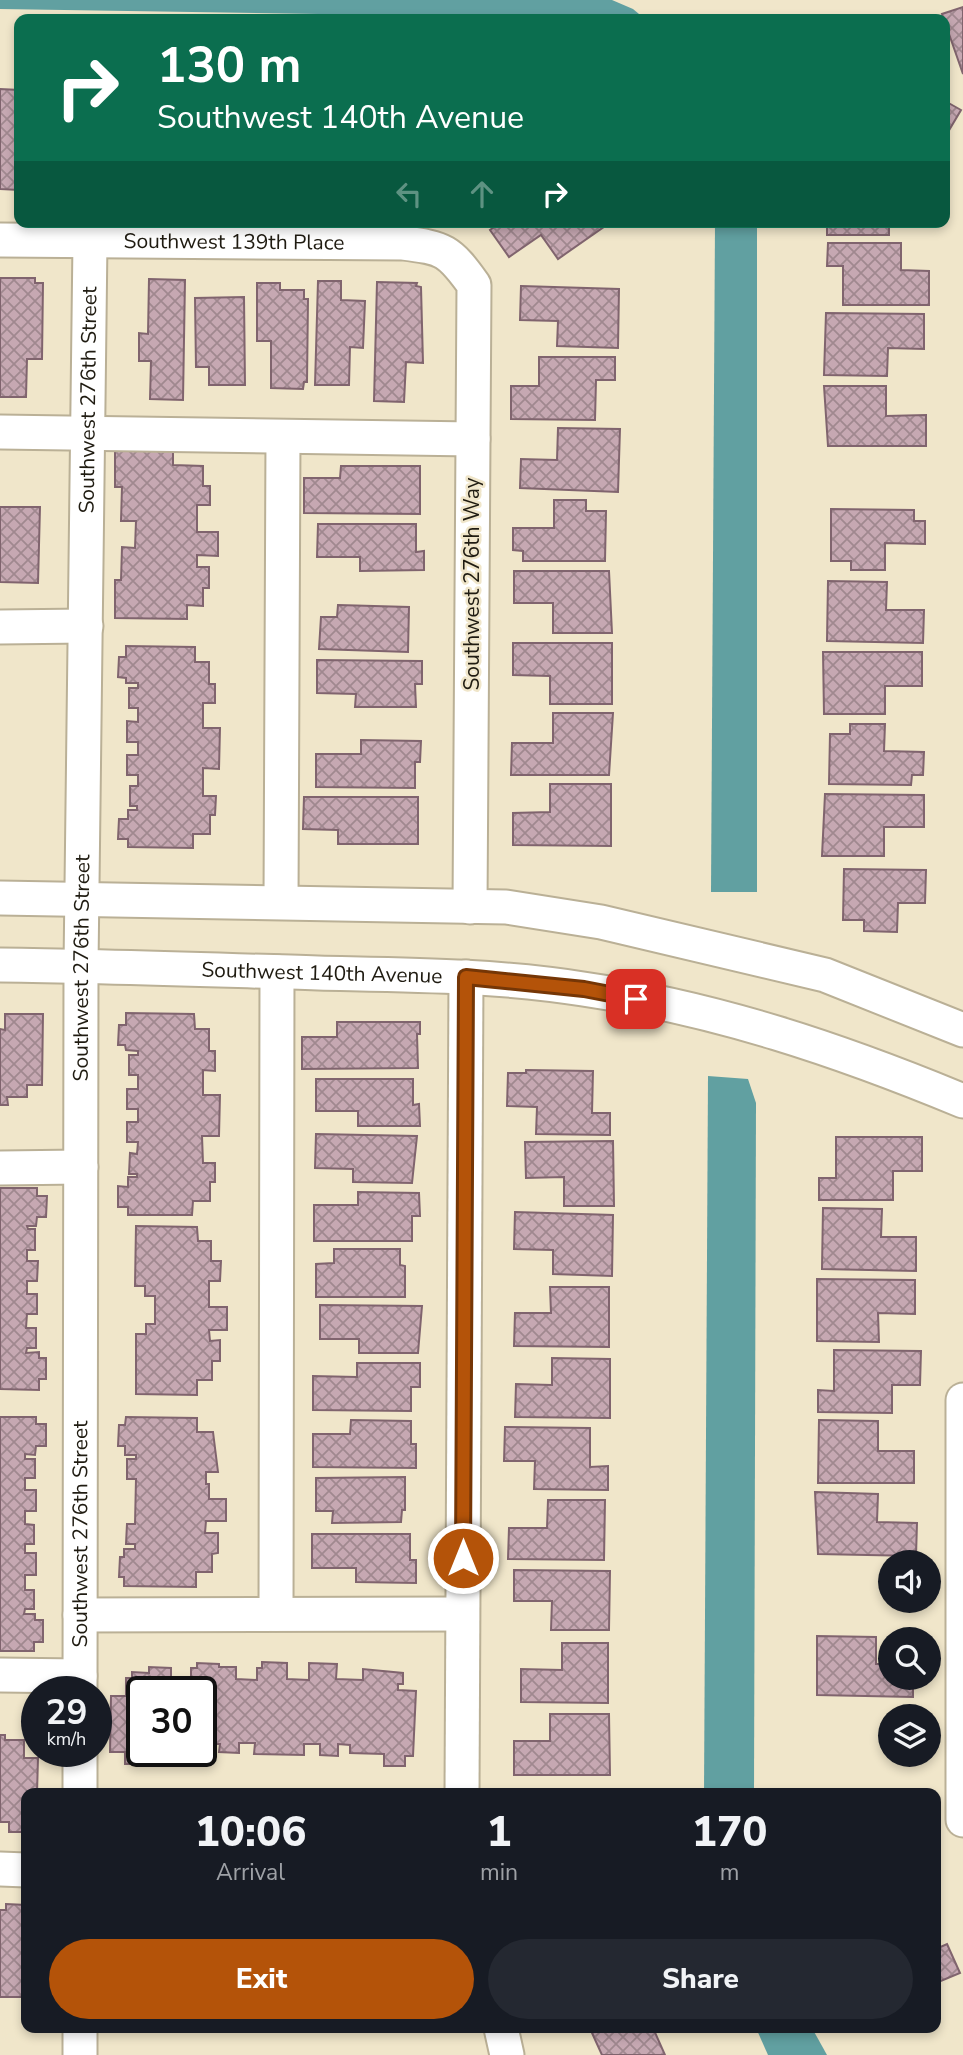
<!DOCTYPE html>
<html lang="en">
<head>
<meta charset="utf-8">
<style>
  body { margin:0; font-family:"Nunito Sans",sans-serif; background:#242831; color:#f1f3f6; height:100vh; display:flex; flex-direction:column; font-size:26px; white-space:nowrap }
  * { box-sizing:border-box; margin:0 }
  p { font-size:23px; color:#9ea1a6 }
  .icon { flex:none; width:38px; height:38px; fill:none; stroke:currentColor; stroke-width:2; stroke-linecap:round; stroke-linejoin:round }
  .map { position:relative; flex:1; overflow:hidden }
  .sheet { position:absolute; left:21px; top:1788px; width:920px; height:245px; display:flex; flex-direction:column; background:#171b24; border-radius:14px; box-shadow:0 4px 10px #0003 }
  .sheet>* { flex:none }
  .top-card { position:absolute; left:14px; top:14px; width:936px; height:214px; border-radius:14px; box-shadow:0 4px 10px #0003; background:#0b6e4f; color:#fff; overflow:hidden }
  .fabs { position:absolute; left:878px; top:1550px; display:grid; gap:14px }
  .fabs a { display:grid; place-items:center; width:63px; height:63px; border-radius:50%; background:#171b24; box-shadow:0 4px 10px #0003; font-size:35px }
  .speed { position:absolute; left:21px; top:1676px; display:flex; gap:14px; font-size:35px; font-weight:700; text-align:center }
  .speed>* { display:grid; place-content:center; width:91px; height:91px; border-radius:50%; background:#171b24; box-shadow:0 4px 10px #0003; line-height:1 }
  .speed small { font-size:18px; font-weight:400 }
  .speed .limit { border:4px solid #111; border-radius:10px; background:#fff; color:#111 }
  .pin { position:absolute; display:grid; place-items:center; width:60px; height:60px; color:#fff; margin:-30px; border-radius:14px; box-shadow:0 4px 10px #0006 }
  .me { position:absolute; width:77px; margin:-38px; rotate:0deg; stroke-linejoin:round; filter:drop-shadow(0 0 5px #0008) }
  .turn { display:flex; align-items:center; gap:24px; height:147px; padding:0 28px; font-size:32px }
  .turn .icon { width:91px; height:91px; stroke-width:2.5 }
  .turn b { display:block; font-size:49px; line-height:60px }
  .lanes { display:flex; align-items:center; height:66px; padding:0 28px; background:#0003; justify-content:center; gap:35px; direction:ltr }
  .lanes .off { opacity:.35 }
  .eta { display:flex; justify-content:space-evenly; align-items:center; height:119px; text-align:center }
  .eta b { font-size:42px; font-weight:800; line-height:49px }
  .primary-button { display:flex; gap:14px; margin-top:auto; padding:14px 28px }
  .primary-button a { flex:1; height:80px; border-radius:42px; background:#b45309; color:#fff; font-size:28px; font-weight:800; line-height:80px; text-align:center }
  .primary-button a+a { background:#242831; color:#f1f3f6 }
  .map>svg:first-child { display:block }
  .water { fill:#61a0a1 }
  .building { fill:url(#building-cross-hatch); stroke:#80646e; stroke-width:2 }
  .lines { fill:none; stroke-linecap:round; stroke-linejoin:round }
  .minor-casing { stroke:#bab096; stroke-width:37 }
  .minor { stroke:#fff; stroke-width:33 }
  .route-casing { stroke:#753606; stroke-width:18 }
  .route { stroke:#b45309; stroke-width:12 }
  .labels { text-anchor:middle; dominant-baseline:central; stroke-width:5; stroke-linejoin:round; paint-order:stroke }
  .street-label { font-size:21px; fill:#1f1b11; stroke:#f0e6ca }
</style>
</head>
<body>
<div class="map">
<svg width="963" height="2055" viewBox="0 0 963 2055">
  <defs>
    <pattern id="building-cross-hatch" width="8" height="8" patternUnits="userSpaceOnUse" patternTransform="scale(1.75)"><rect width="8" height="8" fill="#c6a8b2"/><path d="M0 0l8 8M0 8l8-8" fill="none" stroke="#a0888f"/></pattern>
  </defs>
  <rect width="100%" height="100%" fill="#f0e6ca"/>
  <g class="water">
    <path d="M0,0H612L633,9L645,19L0,9Z"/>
    <path d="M715,222H756L757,226V892H711Z"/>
    <path d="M708,1076L748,1079L756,1103L754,1794H704Z"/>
    <path d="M756,2028H812L827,2055H768Z"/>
  </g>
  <g class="building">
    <path d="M963,7V74L942,14Z"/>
    <path d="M0,89L19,90V190L0,189Z"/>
    <path d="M945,101L961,110L945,137Z"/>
    <path d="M501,222H606L608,224L558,259L541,235L509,257L490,230Z"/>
    <rect x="827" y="222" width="62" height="13"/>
    <path d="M828,243H901V270L929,271V305H843V266H827Z"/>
    <path d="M0,278H35V283H43L42,359H27L26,397H0Z"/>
    <path d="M149,279L185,280L183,400L150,399L151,361H139V333L148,334Z"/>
    <path d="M318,281H341V300L365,301L363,348L350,347L349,385H315Z"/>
    <path d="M377,282L417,283L416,286L421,287L423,363L406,362L404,402L374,401Z"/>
    <path d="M257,283H280V290H304V299H308L307,382H304L303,389L271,388V341H257Z"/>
    <path d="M521,286L619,289L618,348L557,346L558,321L520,320Z"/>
    <path d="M244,297L245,385H209V367H196L195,298Z"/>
    <path d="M826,313L924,314V349L888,348L887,376L824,375Z"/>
    <path d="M539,357H615V380H596L595,420L511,419V386H539Z"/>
    <path d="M824,386H886V416L926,415V446H828Z"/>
    <path d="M558,428L620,429L618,492L520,488L521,459L557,460Z"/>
    <path d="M115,450L173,451V465L203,466V486H210V505H197V532H218V556L197,555V567H209V588H203V606L187,605V619L115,618V580H121L122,547L135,548L136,521H121L122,487H115Z"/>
    <path d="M341,466H420V514L304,513V478H340Z"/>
    <path d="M554,500H586V511H606L605,561H523V551L513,550V528H554Z"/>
    <path d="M0,507H40L38,583L0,582Z"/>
    <path d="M831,509L914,510V521H925V544L885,543V570H851V561H831Z"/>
    <path d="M318,524H416V552L424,551V570L360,571V557H317Z"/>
    <path d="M514,571H609L612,633H553V603H514Z"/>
    <path d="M828,581L887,582L886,610H924L923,643L827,641Z"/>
    <path d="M338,605L409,607L408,652L319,649L321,617H337Z"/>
    <path d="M513,643H612V704H550V676L513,675Z"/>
    <path d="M126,646L195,647V662H209V684H215V703H203V728H220L219,769L203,768V796H216L215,815H210V834H193V848L128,847V839H118L119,819H128V810H137V806H130V786H138V775H127V755H138V742H127V721L138,722V708H129V688H138V683H126V678L118,677L119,657H126Z"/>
    <path d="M823,652H922V686H885V714H824Z"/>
    <path d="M317,660L422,661V684H415L416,707H355L356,694L317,693Z"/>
    <path d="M553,713H613L609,775H511L512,743H553Z"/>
    <path d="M850,724H885L884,751L924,752L923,775H912L911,785L829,784L830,734H850Z"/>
    <path d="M361,740L421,741L420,762H415V788L316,787V754H361Z"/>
    <path d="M550,784H611V846L513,845V813L550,812Z"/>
    <path d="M825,794L924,795V827H884V856H822Z"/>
    <path d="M304,797H418V844H338V830L303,829Z"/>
    <path d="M844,869L926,870L925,903H898L897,932L864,931V920H843Z"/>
    <path d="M126,1013L194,1014L195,1029H209V1051H215V1071L203,1070V1095H220L219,1136H202L203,1163H215V1182H210V1201H193L192,1215H128V1207H118V1186L128,1187V1177H137V1174H129L130,1153L137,1154L138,1142H127V1122H138V1109H127V1089H138V1075H129V1055H138V1051L126,1050L125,1045H118L119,1025H126Z"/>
    <path d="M5,1014H43L42,1085H27V1097H7L8,1105H0V1029L5,1030Z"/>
    <path d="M337,1022H420V1034H417L418,1068L302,1069V1037H337Z"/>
    <path d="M526,1070L593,1071L592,1113H610V1135L536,1134L537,1107L507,1106L508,1073H526Z"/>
    <path d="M316,1079H413V1105L419,1104L420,1126H358V1111H316Z"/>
    <path d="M316,1134L417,1136L412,1183L353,1182V1169L315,1168Z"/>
    <path d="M836,1137H922V1171H893V1200H819V1178H836Z"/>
    <path d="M613,1141L614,1206H564V1177L526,1178L525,1142Z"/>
    <path d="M0,1188H37V1196H47L46,1217H37L36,1226H27L28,1229H35V1250H27V1261H38L37,1281H27V1294H37V1314H27L26,1328H36V1348H27L26,1353L39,1352V1358H46V1379H39V1390L0,1389Z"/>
    <path d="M358,1192L419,1193L420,1216H412V1241H314V1205H358Z"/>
    <path d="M823,1208L882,1209L881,1237H916V1271L822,1269Z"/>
    <path d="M515,1212L613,1215L612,1276L553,1274V1250L514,1249Z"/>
    <path d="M136,1226L197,1227L198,1241H211V1261H221L220,1281H209V1307H227V1330H209L210,1341L220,1340V1361H212V1380H197V1395L136,1394V1334H146V1324H155V1296H145V1286H135Z"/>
    <path d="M334,1249H400V1265L405,1266V1297H316V1264L334,1263Z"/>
    <path d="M817,1279L915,1280V1314L878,1313L879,1342L817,1341Z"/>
    <path d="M550,1287H609V1347L514,1346L515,1313H551Z"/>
    <path d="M320,1305L422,1306L418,1353H359V1339H320Z"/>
    <path d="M834,1350L921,1351L920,1385H892V1413L818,1412V1390L834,1391Z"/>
    <path d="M552,1358L610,1359V1418L515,1417L516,1384L552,1385Z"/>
    <path d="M357,1363H420V1387H411V1411L313,1410V1376L357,1377Z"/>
    <path d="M0,1417H36V1424H46V1446H36L35,1455L25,1454V1459H35V1478H25V1490H36V1511H25V1524L34,1525V1544H25V1553H36V1575H25V1590H34V1609H25L24,1614H35V1620H43V1642H34V1651H0Z"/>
    <path d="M126,1417L197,1418V1432H213L218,1472H206V1484H209V1499H226V1521H206L205,1533H218V1553L212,1554V1572H196V1587L124,1586V1577H119L120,1557H124V1549H135V1544H126L127,1524H135L136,1479H127V1459H136V1455H125V1446H118L119,1425H125Z"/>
    <path d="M351,1420L411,1421V1444H416V1468L313,1467V1434H350Z"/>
    <path d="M819,1420L878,1421V1451H914V1483H818Z"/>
    <path d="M505,1427L590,1428V1467L608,1466V1490L534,1489L535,1461H504Z"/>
    <path d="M405,1477V1510H402L401,1522L332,1523L333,1511H316V1478Z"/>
    <path d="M815,1492L878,1494L877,1522L917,1523L916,1556L818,1554Z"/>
    <path d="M548,1500H605L604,1560L508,1559L509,1528H547Z"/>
    <path d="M312,1534H410V1560H416V1583L356,1582V1568H312Z"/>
    <path d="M514,1570L610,1571L609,1630H551L552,1601H514Z"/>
    <path d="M817,1636L876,1637V1664H891V1678H913V1697L817,1695Z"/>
    <path d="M562,1643H608V1703L521,1702V1669L562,1670Z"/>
    <path d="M262,1662L287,1663V1679L309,1680V1663L337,1664L336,1679L363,1680V1669L403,1673V1684H398V1690L416,1691L413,1756H405V1766H384V1754L350,1753V1745L338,1744V1756L320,1755V1744H304V1755L254,1754L255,1743H239V1753L219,1752L220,1744H209V1754H190L201,1752V1692H142V1752H149L146,1764H125V1752H110L111,1696H126V1678H132V1672L149,1673V1667L171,1668V1679H191V1668H197V1663L219,1664V1667H236V1679L257,1680V1668H262Z"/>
    <path d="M550,1714H609L610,1775H514V1741H550Z"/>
    <path d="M0,1735H5V1740H24V1758H38L37,1794H26V1832H9V1822H0Z"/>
    <path d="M6,1904L26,1905V1979H23L22,1997H0V1910H6Z"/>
    <path d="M947,1944L960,1973L936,1983V1949Z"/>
    <path d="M603,2028H653L665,2055H602L592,2033Z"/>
  </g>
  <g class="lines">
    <g class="minor-casing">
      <g id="minor">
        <path id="s1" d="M0,240L403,243C444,248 449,250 474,285L470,907"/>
        <path d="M0,432L473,439"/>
        <path d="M0,627L86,626"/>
        <path d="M0,898L506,907L601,922L825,975L963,1030"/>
        <path d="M281,902L283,437"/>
        <path id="s2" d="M0,965C106,966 212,970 318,973C407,975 495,975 583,989C715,1008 840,1050 963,1101"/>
        <path d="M0,1168L81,1167"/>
        <path d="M963,1400V1820"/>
        <path d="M276,1614L277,972"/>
        <path d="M80,1615L462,1614"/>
        <path d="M0,1675L80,1676"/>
        <path id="s3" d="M80,1692L81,966L90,241"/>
        <path d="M80,1794V1752"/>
        <path d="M462,1794L466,977"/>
        <path d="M0,1869L26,1870"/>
        <path d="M80,2028V2055"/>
        <path d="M501,2028L507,2055"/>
      </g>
    </g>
    <use href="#minor" class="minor"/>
  </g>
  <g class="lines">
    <g class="route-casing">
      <path id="route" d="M463,1558L466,977L584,989L636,999"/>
    </g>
    <use href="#route" class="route"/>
  </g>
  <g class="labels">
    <g class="street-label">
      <text stroke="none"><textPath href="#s1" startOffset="234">Southwest 139th Place</textPath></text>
      <text stroke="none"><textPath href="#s3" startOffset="1292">Southwest 276th Street</textPath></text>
      <text transform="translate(472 584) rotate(-90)">Southwest 276th Way</text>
      <text stroke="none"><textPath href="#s3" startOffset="724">Southwest 276th Street</textPath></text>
      <text stroke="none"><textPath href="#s2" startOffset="322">Southwest 140th Avenue</textPath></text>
      <text stroke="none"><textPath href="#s3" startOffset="158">Southwest 276th Street</textPath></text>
    </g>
  </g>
</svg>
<div class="fabs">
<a><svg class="icon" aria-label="sound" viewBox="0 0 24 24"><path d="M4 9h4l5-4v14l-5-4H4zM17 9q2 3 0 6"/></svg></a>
<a><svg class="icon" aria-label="search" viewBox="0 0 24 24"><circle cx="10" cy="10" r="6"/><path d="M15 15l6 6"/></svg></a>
<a><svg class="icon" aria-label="layers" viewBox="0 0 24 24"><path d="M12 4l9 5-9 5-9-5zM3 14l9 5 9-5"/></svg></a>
</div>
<div class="speed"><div>29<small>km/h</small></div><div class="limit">30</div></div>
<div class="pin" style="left:636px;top:999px;background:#d93025"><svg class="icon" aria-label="arrive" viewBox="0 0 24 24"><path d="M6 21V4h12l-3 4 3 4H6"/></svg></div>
<svg class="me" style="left:463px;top:1558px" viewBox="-20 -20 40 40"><circle r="17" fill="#b45309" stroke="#fff" stroke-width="3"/><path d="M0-11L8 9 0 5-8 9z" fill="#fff"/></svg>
<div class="top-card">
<div class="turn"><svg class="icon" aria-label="right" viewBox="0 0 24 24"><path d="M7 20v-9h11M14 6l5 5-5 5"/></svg><div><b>130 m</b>Southwest 140th Avenue</div></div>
<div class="lanes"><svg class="icon off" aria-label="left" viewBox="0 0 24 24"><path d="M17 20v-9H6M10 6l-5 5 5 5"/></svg><svg class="icon off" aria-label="ahead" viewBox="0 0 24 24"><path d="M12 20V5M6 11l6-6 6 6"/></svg><svg class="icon" aria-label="right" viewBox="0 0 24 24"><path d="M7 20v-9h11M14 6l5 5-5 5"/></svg></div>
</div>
<section class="sheet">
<div class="eta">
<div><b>10:06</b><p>Arrival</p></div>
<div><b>1</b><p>min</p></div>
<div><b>170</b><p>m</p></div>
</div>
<div class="primary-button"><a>Exit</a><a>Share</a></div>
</section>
</div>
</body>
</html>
